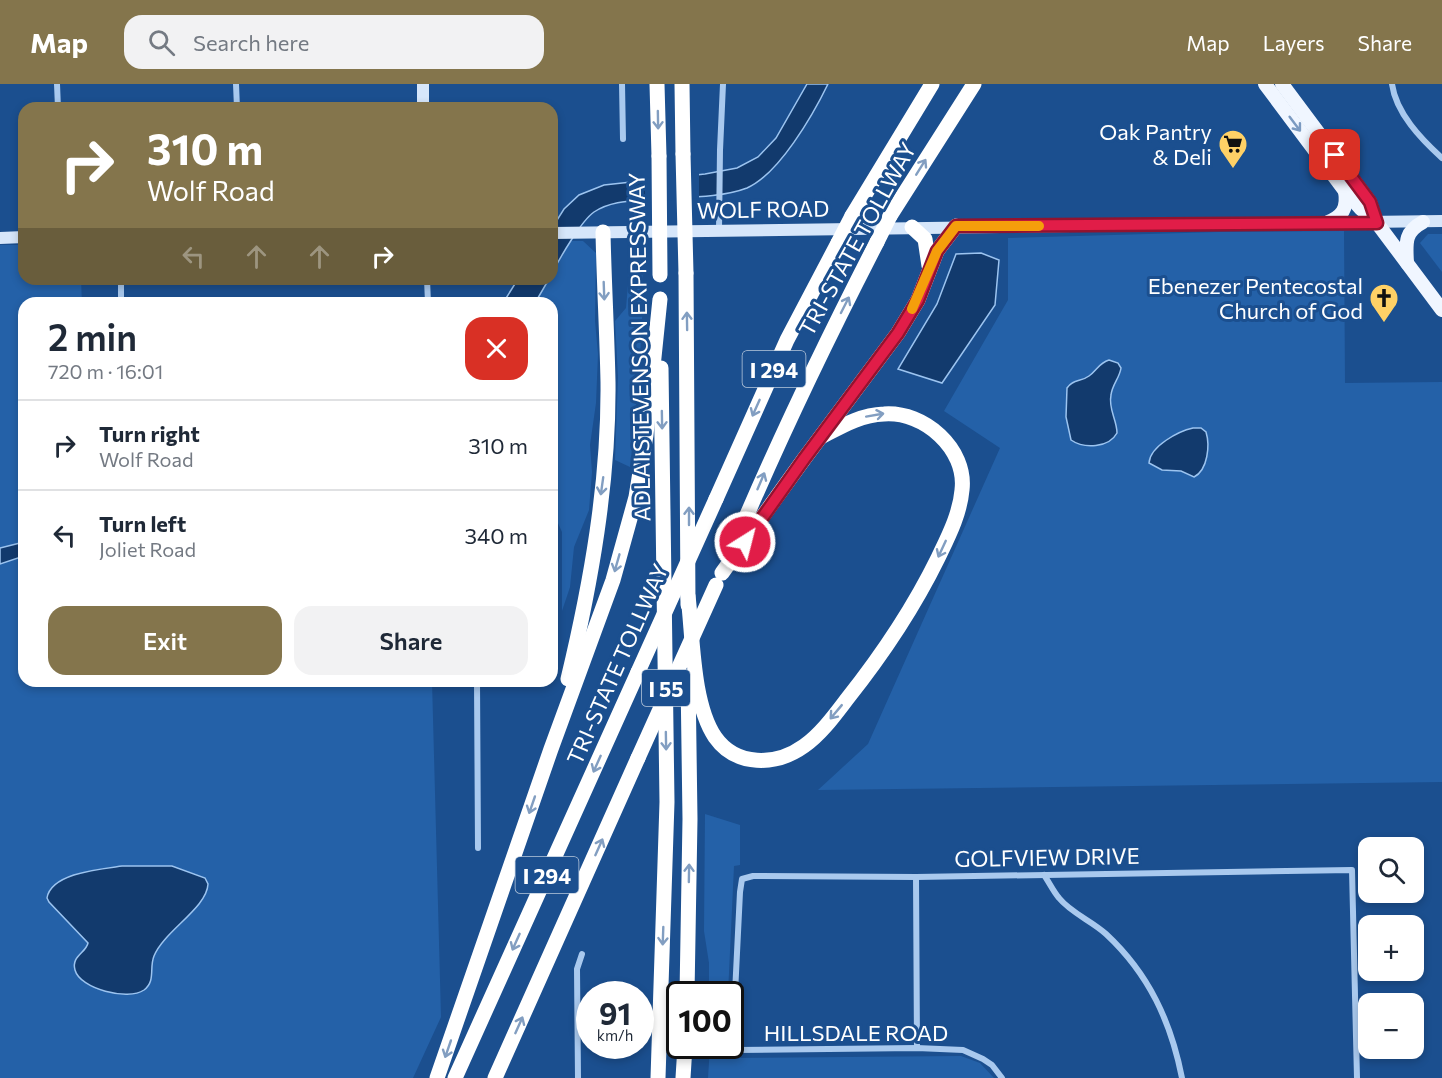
<!DOCTYPE html>
<html lang="en">
<head>
<meta charset="utf-8">
<style>
  body { margin:0; font-family:Commissioner,sans-serif; background:#f2f2f3; color:#1f2937; height:100vh; display:flex; flex-direction:column; font-size:22px; white-space:nowrap }
  * { box-sizing:border-box; margin:0 }
  p { font-size:20px; color:#747a83 }
  .icon { flex:none; width:33px; height:33px; fill:none; stroke:currentColor; stroke-width:2; stroke-linecap:round; stroke-linejoin:round }
  .map { position:relative; flex:1; overflow:hidden }
  .panel { position:absolute; left:18px; top:213px; width:540px; height:390px; display:flex; flex-direction:column; background:#fff; border-radius:18px; box-shadow:0 3px 9px #0003 }
  .panel>* { flex:none }
  .banner { position:absolute; left:18px; top:18px; width:540px; height:183px; border-radius:18px; box-shadow:0 3px 9px #0003; background:#84754c; color:#fff; overflow:hidden }
  .controls { position:absolute; left:1358px; top:753px; display:grid; gap:12px }
  .controls a { display:grid; place-items:center; width:66px; height:66px; border-radius:12px; background:#fff; box-shadow:0 3px 9px #0003; font-size:30px }
  .speed { position:absolute; left:576px; top:897px; display:flex; gap:12px; font-size:30px; font-weight:700; text-align:center }
  .speed>* { display:grid; place-content:center; width:78px; height:78px; border-radius:50%; background:#fff; box-shadow:0 3px 9px #0003; line-height:1 }
  .speed small { font-size:15px; font-weight:400 }
  .speed .limit { border:3px solid #111; border-radius:9px; background:#fff; color:#111 }
  .pin { position:absolute; display:grid; place-items:center; width:51px; height:51px; color:#fff; margin:-26px; border-radius:12px; box-shadow:0 3px 9px #0006 }
  .me { position:absolute; width:66px; margin:-33px; rotate:36deg; stroke-linejoin:round; filter:drop-shadow(0 0 4px #0008) }
  .turn { display:flex; align-items:center; gap:21px; height:126px; padding:0 30px; font-size:27px }
  .turn .icon { width:78px; height:78px; stroke-width:2.5 }
  .turn b { display:block; font-size:42px; line-height:51px }
  .lanes { display:flex; align-items:center; height:57px; padding:0 30px; background:#0003; justify-content:center; gap:30px; direction:ltr }
  .lanes .off { opacity:.35 }
  .round { display:grid; place-items:center; flex:none; width:63px; height:63px; border-radius:18px; background:#f2f2f3 }
  .head { display:flex; align-items:center; justify-content:space-between; height:102px; padding:0 30px }
  h1 { font-size:36px; font-weight:600; line-height:45px }
  .button { display:flex; gap:12px; margin-top:auto; padding:12px 30px }
  .button a { flex:1; height:69px; border-radius:18px; background:#84754c; color:#fff; font-size:24px; font-weight:600; line-height:69px; text-align:center }
  .button a+a { background:#f2f2f3; color:#1f2937 }
  ul { padding:0; list-style:none }
  li { display:flex; align-items:center; gap:18px; height:90px; padding:0 30px; border-top:2px solid #e0e1e3 }
  li div { flex:1 }
  li b { display:block; font-size:22px }
  li em { font-style:normal }
  header { display:flex; align-items:center; gap:36px; box-sizing:border-box; height:84px; padding:0 30px; background:#84754c; color:#fff }
  header strong { font-size:28px }
  nav { display:flex; gap:33px; margin-inline-start:auto; font-size:21px }
  .search { width:420px; height:54px; background:#f2f2f3; display:flex; align-items:center; gap:15px; box-sizing:border-box; padding:0 21px; border-radius:18px; color:#747a83; font-size:22px }
  .map>svg:first-child { display:block }
  .green { fill:#2461a8 }
  .water { fill:#123a6d; stroke:#9cc4f0; stroke-width:1.5 }
  .pier { fill:#1b4f8f }
  .lines { fill:none; stroke-linecap:round; stroke-linejoin:round }
  .street { stroke:#a9c9ee; stroke-width:6 }
  .secondary { stroke:#d6e6fa; stroke-width:12 }
  .primary { stroke:#f0f6ff; stroke-width:14 }
  .highway { stroke:#fff; stroke-width:15 }
  .highway-bridge { stroke:#fff; stroke-width:15 }
  .oneway { stroke:#829ec1 }
  .oneway2 { stroke:#7b9ac1 }
  .route-casing { stroke:#92132f; stroke-width:15 }
  .route { stroke:#e11d48; stroke-width:10 }
  .slow { stroke:#f59e0b; stroke-width:10 }
  .labels { text-anchor:middle; dominant-baseline:central; stroke-width:6; stroke-linejoin:round; paint-order:stroke }
  .shield { fill:#1b4f8f; stroke:#bbcadd; stroke-width:1.5 }
  .shield-label { font-size:21px; font-weight:bold; fill:#fff }
  .poi-label { font-size:22px; fill:#fff; stroke:#1b4f8f; text-anchor:end }
  .street-label { font-size:22px; fill:#fff; stroke:#1b4f8f }
</style>
</head>
<body>
<header>
<strong>Map</strong>
<div class="search"><svg class="icon" aria-label="search" viewBox="0 0 24 24"><circle cx="10" cy="10" r="6"/><path d="M15 15l6 6"/></svg>Search here</div>
<nav><a>Map</a><a>Layers</a><a>Share</a></nav>
</header>
<div class="map">
<svg width="1442" height="994" viewBox="0 0 1442 994">
  <rect width="100%" height="100%" fill="#1b4f8f"/>
  <g class="green">
    <path d="M1344,147L1345,299L1442,298V698L818,706L868,660L1000,364L944,327L1008,216V154L1219,148Z"/>
    <path d="M1428,150H1442V188L1420,159Z"/>
    <path d="M571,157H583L596,169L595,237L598,270L596,319L590,361L592,388L589,426L574,463L570,503L562,527V448L557,437V430L552,435V219H535L549,195H552V189Z"/>
    <path d="M0,161H24V195H81L82,219H24V597H432L441,933L413,994H0Z"/>
    <path d="M639,171C650,184 634,356 630,383L615,376L618,293L615,237L626,224L630,177Z"/>
    <path d="M705,730L740,741V781L734,782L728,910H709V879L704,847Z"/>
    <path d="M710,962H726V974L961,972L980,979L994,994H708Z"/>
  </g>
  <g class="water">
    <path d="M807,0H828C813,31 779,90 747,104C721,114 683,113 655,115C634,117 612,116 594,128C581,137 560,174 552,189V144L564,125L579,111L604,101L705,90L737,84L758,73L776,54Z"/>
    <path d="M981,169L999,176L995,221L942,299L898,285L937,220L956,170Z"/>
    <path d="M518,195H549L535,219H503Z"/>
    <path d="M1109,276L1118,279L1121,284C1120,293 1112,301 1111,311C1108,325 1117,336 1117,349C1109,364 1084,365 1071,356L1066,333L1067,304C1073,295 1081,298 1089,292C1097,286 1099,279 1109,276Z"/>
    <path d="M1193,344H1201L1206,348C1210,361 1208,386 1194,393L1181,387L1162,386L1149,379C1150,362 1179,347 1193,344Z"/>
    <path d="M24,458V472L0,480V464Z"/>
    <path d="M122,782H172L205,794L208,800C207,824 164,847 154,872C149,884 156,897 144,906C128,917 80,905 75,886C71,872 86,869 88,859L49,818L47,814C51,789 101,785 122,782Z"/>
  </g>
  <path class="pier" d="M699,88V114L645,119V94Z"/>
  <g class="lines">
    <g class="street">
      <path d="M57,0L58,24"/>
      <path d="M236,0L237,24"/>
      <path d="M622,0L623,55"/>
      <path d="M1392,0C1396,29 1421,55 1442,74"/>
      <path d="M719,146L720,66L723,0"/>
      <path d="M427,195L428,219"/>
      <path d="M121,219V195"/>
      <path d="M477,597L478,764"/>
      <path d="M1044,791C1049,798 1053,807 1059,814C1071,829 1092,837 1106,850C1149,890 1171,938 1182,994"/>
      <path d="M916,793L917,964"/>
      <path d="M578,994L577,885L582,870"/>
      <path d="M1002,994L992,981L983,975L963,966L917,964L735,966L733,962V950L740,808L742,795L753,792L916,793L1352,786L1357,994"/>
    </g>
    <g class="secondary">
      <path d="M423,0V24"/>
      <path d="M552,149L1442,137"/>
      <path d="M0,154L24,153"/>
    </g>
    <g class="primary">
      <path d="M1265,0L1345,107L1361,125L1377,139L1442,226"/>
      <path d="M1282,0L1370,118L1376,137"/>
      <path d="M1326,139C1342,133 1348,125 1345,107"/>
      <path d="M1407,179C1406,159 1404,148 1423,138"/>
    </g>
    <g class="highway">
      <path d="M657,0L659,72"/>
      <path d="M682,0L683,70"/>
      <path d="M852,132L932,0"/>
      <path d="M890,132L974,0"/>
      <path d="M912,143L925,155L929,182"/>
      <path d="M686,189L688,521"/>
      <path d="M716,415L787,256L838,159"/>
      <path d="M732,466C776,361 825,259 877,158"/>
      <path d="M722,489L804,375L898,249L918,216L937,167L956,142"/>
      <path d="M688,512C693,553 692,619 715,653C736,683 776,682 804,662C821,650 834,632 847,615C882,571 913,525 938,474C948,453 960,430 962,406C967,365 924,327 884,330C860,331 842,342 821,353"/>
      <path d="M568,595C591,499 609,398 608,298C607,248 604,198 603,148"/>
      <path d="M687,910L690,735L688,593"/>
      <path d="M437,994L551,665L613,496L636,413L646,351L660,215"/>
      <path d="M455,994L638,588"/>
      <path d="M495,994L638,674"/>
      <path d="M658,994L667,718L661,284"/>
      <path d="M683,994L685,962"/>
    </g>
    <g class="highway-bridge">
      <path d="M683,70L686,189"/>
      <path d="M659,72L660,191"/>
      <path d="M877,158L890,132"/>
      <path d="M838,159L852,132"/>
      <path d="M638,588L716,415"/>
      <path d="M638,674L716,501"/>
    </g>
  </g>
  <defs><path id="oneway-shaft" d="M-6 0H5M1.5-3L5.5 0L1.5 3" fill="none" stroke-width="1.6" stroke-linecap="round" stroke-linejoin="round" transform="scale(1.5)"/></defs>
  <g class="oneway">
    <use href="#oneway-shaft" transform="translate(658 36) rotate(89)"/>
    <use href="#oneway-shaft" transform="translate(921 83) rotate(-58)"/>
    <use href="#oneway-shaft" transform="translate(604 207) rotate(88)"/>
    <use href="#oneway-shaft" transform="translate(845 221) rotate(-63)"/>
    <use href="#oneway-shaft" transform="translate(687 237) rotate(-91)"/>
    <use href="#oneway-shaft" transform="translate(756 324) rotate(114)"/>
    <use href="#oneway-shaft" transform="translate(875 331) rotate(-10)"/>
    <use href="#oneway-shaft" transform="translate(662 336) rotate(89)"/>
    <use href="#oneway-shaft" transform="translate(761 397) rotate(-67)"/>
    <use href="#oneway-shaft" transform="translate(602 402) rotate(98)"/>
    <use href="#oneway-shaft" transform="translate(689 432) rotate(-90)"/>
    <use href="#oneway-shaft" transform="translate(942 465) rotate(115)"/>
    <use href="#oneway-shaft" transform="translate(617 479) rotate(106)"/>
    <use href="#oneway-shaft" transform="translate(836 628) rotate(130)"/>
    <use href="#oneway-shaft" transform="translate(666 657) rotate(89)"/>
    <use href="#oneway-shaft" transform="translate(597 680) rotate(114)"/>
    <use href="#oneway-shaft" transform="translate(532 721) rotate(109)"/>
    <use href="#oneway-shaft" transform="translate(599 763) rotate(-66)"/>
    <use href="#oneway-shaft" transform="translate(689 789) rotate(-89)"/>
    <use href="#oneway-shaft" transform="translate(663 852) rotate(92)"/>
    <use href="#oneway-shaft" transform="translate(516 858) rotate(114)"/>
    <use href="#oneway-shaft" transform="translate(519 941) rotate(-66)"/>
    <use href="#oneway-shaft" transform="translate(448 965) rotate(109)"/>
  </g>
  <use class="oneway2" href="#oneway-shaft" transform="translate(1295 40) rotate(53)"/>
  <g class="lines">
    <g class="route-casing">
      <path id="route" d="M745,458L804,375L898,249L918,216L937,167L956,142L1377,139L1370,118L1335,71"/>
    </g>
    <use href="#route" class="route"/>
    <path class="slow" d="M912,225L937,167L956,142H1039"/>
  </g>
  <defs>
    <g id="supermarket-pin" transform="scale(1.5)"><path d="M0 17L-7.5 6A9.5 9.5 0 1 1 7.5 6Z" fill="#ffd166" stroke="#1b4f8f"/><path d="M-6-5.5h2.5l.6 2H6L4.5 2H-2.5L-4.4-4H-6ZM-1.5 3.2a1.3 1.3 0 1 0 .1 0ZM3 3.2a1.3 1.3 0 1 0 .1 0Z" fill="#111"/></g>
    <g id="church-pin" transform="scale(1.5)"><path d="M0 17L-7.5 6A9.5 9.5 0 1 1 7.5 6Z" fill="#ffd166" stroke="#1b4f8f"/><path d="M-1.2-6h2.4v3.5h3.3v2.4h-3.3V6h-2.4V-.1h-3.3v-2.4h3.3Z" fill="#111"/></g>
  </defs>
  <g fill-rule="evenodd">
    <use href="#supermarket-pin" x="1233" y="60"/>
    <use href="#church-pin" x="1384" y="214"/>
  </g>
  <g class="labels">
    <g class="shield">
      <rect x="742.5" y="267" width="63" height="36" rx="4.5"/>
      <rect x="642" y="586" width="48" height="36" rx="4.5"/>
      <rect x="515.5" y="773" width="63" height="36" rx="4.5"/>
    </g>
    <g class="shield-label">
      <text x="774" y="285">I 294</text>
      <text x="666" y="604">I 55</text>
      <text x="547" y="791">I 294</text>
    </g>
    <g class="poi-label">
      <text x="1212" y="47">Oak Pantry<tspan x="1212" dy="25">&amp; Deli</tspan></text>
      <text x="1363" y="201">Ebenezer Pentecostal<tspan x="1363" dy="25">Church of God</tspan></text>
    </g>
    <g class="street-label">
      <text transform="translate(763 125) rotate(-1)">WOLF ROAD</text>
      <text transform="translate(857 155) rotate(-61)">TRI-STATE TOLLWAY</text>
      <text transform="translate(639 263) rotate(-91)">ADLAI STEVENSON EXPRESSWAY</text>
      <text transform="translate(617 580) rotate(-66)">TRI-STATE TOLLWAY</text>
      <text transform="translate(1047 773) rotate(-1)">GOLFVIEW DRIVE</text>
      <text x="856" y="948">HILLSDALE ROAD</text>
    </g>
  </g>
</svg>
<div class="controls">
<a><svg class="icon" aria-label="search" viewBox="0 0 24 24"><circle cx="10" cy="10" r="6"/><path d="M15 15l6 6"/></svg></a>
<a>+</a>
<a>−</a>
</div>
<div class="speed"><div>91<small>km/h</small></div><div class="limit">100</div></div>
<div class="pin" style="left:1335px;top:71px;background:#d93025"><svg class="icon" aria-label="arrive" viewBox="0 0 24 24"><path d="M6 21V4h12l-3 4 3 4H6"/></svg></div>
<svg class="me" style="left:745px;top:458px" viewBox="-20 -20 40 40"><circle r="17" fill="#e11d48" stroke="#fff" stroke-width="3"/><path d="M0-11L8 9 0 5-8 9z" fill="#fff"/></svg>
<div class="banner">
<div class="turn"><svg class="icon" aria-label="right" viewBox="0 0 24 24"><path d="M7 20v-9h11M14 6l5 5-5 5"/></svg><div><b>310 m</b>Wolf Road</div></div>
<div class="lanes"><svg class="icon off" aria-label="left" viewBox="0 0 24 24"><path d="M17 20v-9H6M10 6l-5 5 5 5"/></svg><svg class="icon off" aria-label="ahead" viewBox="0 0 24 24"><path d="M12 20V5M6 11l6-6 6 6"/></svg><svg class="icon off" aria-label="ahead" viewBox="0 0 24 24"><path d="M12 20V5M6 11l6-6 6 6"/></svg><svg class="icon" aria-label="right" viewBox="0 0 24 24"><path d="M7 20v-9h11M14 6l5 5-5 5"/></svg></div>
</div>
<section class="panel">
<div class="head"><div><h1>2 min</h1><p>720 m · 16:01</p></div><a class="round" style="background:#d93025;color:#fff"><svg class="icon" aria-label="close" viewBox="0 0 24 24"><path d="M6 6l12 12M18 6L6 18"/></svg></a></div>
<ul>
<li><svg class="icon" aria-label="right" viewBox="0 0 24 24"><path d="M7 20v-9h11M14 6l5 5-5 5"/></svg><div><b>Turn right</b><p>Wolf Road</p></div><em>310 m</em></li>
<li><svg class="icon" aria-label="left" viewBox="0 0 24 24"><path d="M17 20v-9H6M10 6l-5 5 5 5"/></svg><div><b>Turn left</b><p>Joliet Road</p></div><em>340 m</em></li>
</ul>
<div class="button"><a>Exit</a><a>Share</a></div>
</section>
</div>
</body>
</html>
